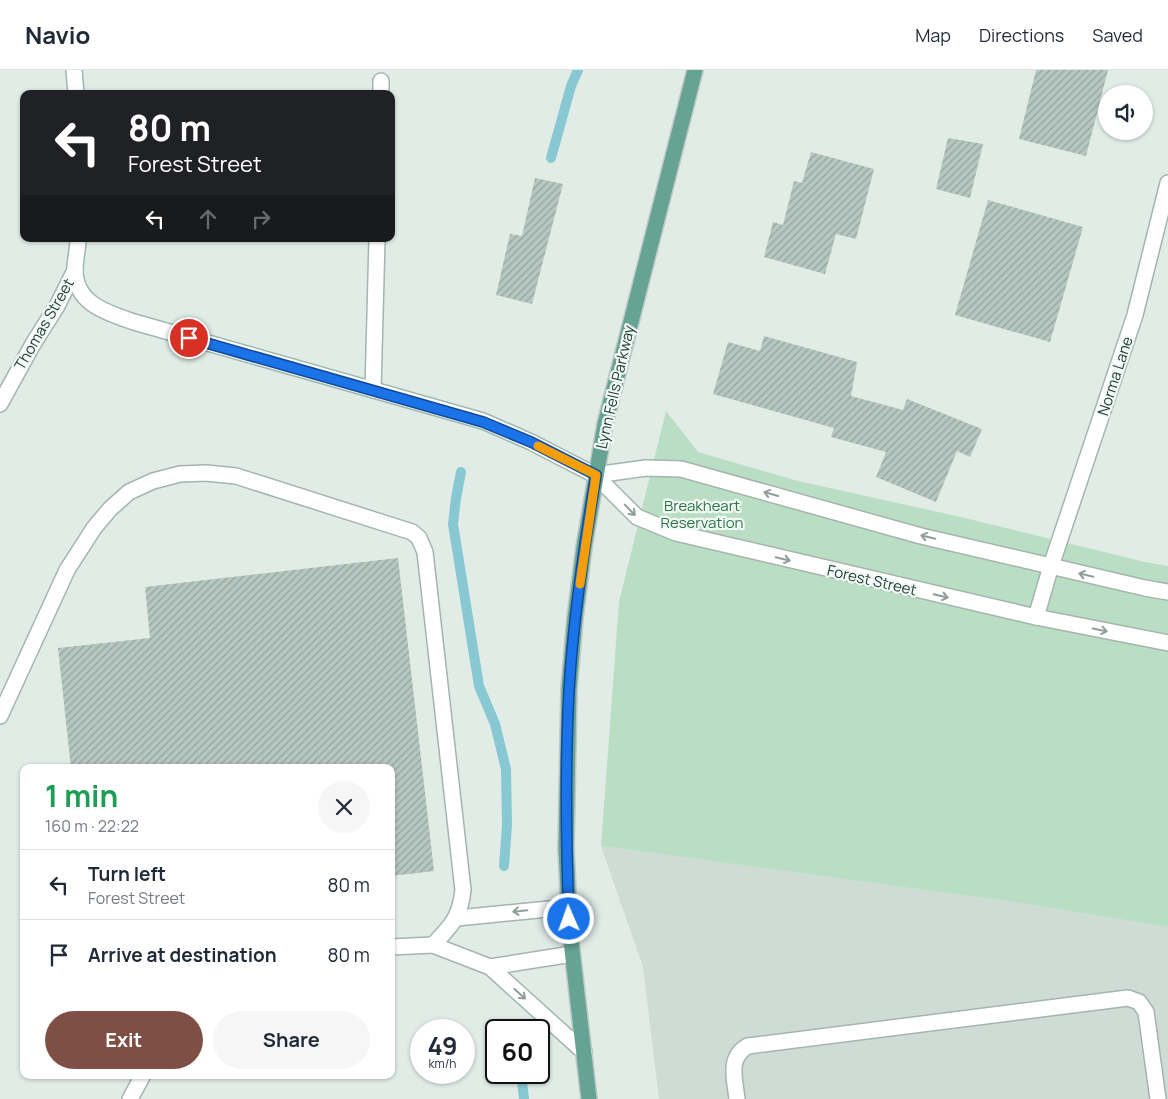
<!DOCTYPE html>
<html lang="en">
<head>
<meta charset="utf-8">
<style>
  body { margin:0; font-family:Manrope,sans-serif; background:#f6f6f7; color:#1f2937; height:100vh; display:flex; flex-direction:column; font-size:19px; white-space:nowrap }
  * { box-sizing:border-box; margin:0 }
  p { font-size:16px; color:#747a83 }
  .icon { flex:none; width:28px; height:28px; fill:none; stroke:currentColor; stroke-width:2; stroke-linecap:round; stroke-linejoin:round }
  .map { position:relative; flex:1; overflow:hidden }
  .drawer { position:absolute; left:20px; top:694px; width:375px; height:315px; display:flex; flex-direction:column; background:#fff; border-radius:10px; box-shadow:0 1px 4px #0004 }
  .drawer>* { flex:none }
  .guide { position:absolute; left:20px; top:20px; width:375px; height:152px; border-radius:10px; box-shadow:0 1px 4px #0004; background:#202124; color:#fff; overflow:hidden }
  .tools { position:absolute; left:1098px; top:15px; display:grid; gap:10px }
  .tools a { display:grid; place-items:center; width:55px; height:55px; border-radius:50%; background:#fff; box-shadow:0 1px 4px #0004; font-size:25px }
  .speed { position:absolute; left:410px; top:949px; display:flex; gap:10px; font-size:25px; font-weight:700; text-align:center }
  .speed>* { display:grid; place-content:center; width:65px; height:65px; border-radius:50%; background:#fff; box-shadow:0 1px 4px #0004; line-height:1 }
  .speed small { font-size:12px; font-weight:400 }
  .speed .limit { border:2px solid #111; border-radius:8px; background:#fff; color:#111 }
  .pin { position:absolute; display:grid; place-items:center; width:42px; height:42px; color:#fff; margin:-21px; border:2px solid #fff; border-radius:50%; box-shadow:0 1px 5px #0007 }
  .me { position:absolute; width:55px; margin:-28px; rotate:358deg; stroke-linejoin:round; filter:drop-shadow(0 0 4px #0008) }
  .turn { display:flex; align-items:center; gap:18px; height:105px; padding:0 25px; font-size:22px }
  .turn .icon { width:65px; height:65px; stroke-width:2.5 }
  .turn b { display:block; font-size:35px; line-height:42px }
  .lanes { display:flex; align-items:center; height:48px; padding:0 25px; background:#0003; justify-content:center; gap:25px; direction:ltr }
  .lanes .off { opacity:.35 }
  .round { display:grid; place-items:center; flex:none; width:52px; height:52px; border-radius:26px; background:#f6f6f7 }
  .summary { display:flex; align-items:center; justify-content:space-between; height:85px; padding:0 25px }
  h1 { font-size:30px; font-weight:700; line-height:38px; color:#1e9e55 }
  .primary-button { display:flex; gap:10px; margin-top:auto; padding:10px 25px }
  .primary-button a { flex:1; height:58px; border-radius:30px; background:#7f4e45; color:#fff; font-size:20px; font-weight:700; line-height:58px; text-align:center }
  .primary-button a+a { background:#f6f6f7; color:#1f2937 }
  ul { padding:0; list-style:none }
  li { display:flex; align-items:center; gap:15px; height:70px; padding:0 25px; border-top:1px solid #e0e1e3 }
  li div { flex:1 }
  li b { display:block; font-size:19px }
  li em { font-style:normal }
  header { display:flex; align-items:center; gap:30px; box-sizing:border-box; height:70px; padding:0 25px; background:#fff; border-bottom:1px solid #e0e1e3 }
  header strong { font-size:24px }
  nav { display:flex; gap:28px; margin-inline-start:auto; font-size:18px }
  .map>svg:first-child { display:block }
  .built { fill:#cfdcd6 }
  .park { fill:#badec3 }
  .lines { fill:none; stroke-linecap:round; stroke-linejoin:round }
  .stream { stroke:#88c8d3; stroke-width:10 }
  .building { fill:url(#building-hatch) }
  .lane-casing { stroke:#a4b4ae; stroke-width:18 }
  .street-casing { stroke:#a4b4ae; stroke-width:18 }
  .secondary-casing { stroke:#9fb8af; stroke-width:18 }
  .primary-casing { stroke:#c1c9c6; stroke-width:18 }
  .lane { stroke:#fff; stroke-width:15 }
  .street { stroke:#fff; stroke-width:15 }
  .secondary { stroke:#fff; stroke-width:15 }
  .primary { stroke:#65a392; stroke-width:15 }
  .oneway { stroke:#909e9a }
  .route-casing { stroke:#114b97; stroke-width:12 }
  .route { stroke:#1a73e8; stroke-width:9 }
  .slow { stroke:#f59e0b; stroke-width:9 }
  .labels { text-anchor:middle; dominant-baseline:central; stroke-width:4.5; stroke-linejoin:round; paint-order:stroke }
  .street-label { font-size:15px; fill:#213d35; stroke:#f2f9f5 }
  .park-label { font-size:15px; fill:#2a7546; stroke:#f2f9f5 }
</style>
</head>
<body>
<header>
<strong>Navio</strong>
<nav><a>Map</a><a>Directions</a><a>Saved</a></nav>
</header>
<div class="map">
<svg width="1168" height="1029" viewBox="0 0 1168 1029">
  <defs>
    <pattern id="building-hatch" width="6" height="6" patternUnits="userSpaceOnUse" patternTransform="scale(1.25)"><rect width="6" height="6" fill="#b6c7c0"/><path d="M-1 1l2-2M0 6l6-6M5 7l2-2" fill="none" stroke="#94a39d"/></pattern>
  </defs>
  <rect width="100%" height="100%" fill="#e1ece7"/>
  <path class="built" d="M601,776L1013,832L1168,857V1029H659L643,897Z"/>
  <path class="park" d="M666,341L698,382L798,411L961,447L1145,492L1168,496V857L1013,832L601,776L619,532Z"/>
  <g class="lines">
    <g class="stream">
      <path d="M551,88L571,16L578,0"/>
      <path d="M461,402L456,428L453,454L479,616L495,654L506,699L507,755L504,796"/>
      <path d="M521,1002L524,1029"/>
    </g>
  </g>
  <g class="building">
    <path d="M1036,0H1108L1086,86L1019,69Z"/>
    <path d="M948,68L983,74L970,128L936,119Z"/>
    <path d="M811,82L874,99L856,169L836,164L825,204L764,187L773,152L783,155L794,111L802,113Z"/>
    <path d="M535,108L563,114L532,234L496,225L510,164L522,166Z"/>
    <path d="M988,130L1083,157L1050,272L955,245Z"/>
    <path d="M764,266L857,292L851,326L903,340L907,329L982,359L970,387L957,381L936,432L876,407L886,382L831,367L834,358L713,324L728,272L760,281Z"/>
    <path d="M398,488L434,801L391,806V698H71L58,578L150,568L145,517Z"/>
  </g>
  <g class="lines">
    <g class="lane-casing">
      <g id="lane">
        <path d="M381,24V11"/>
        <path d="M373,320L377,169"/>
        <path d="M1036,547L1051,496"/>
        <path d="M0,646L67,500L94,458L110,439L129,422L153,411L180,404L206,403L236,406L412,462L419,468L425,482L463,820C460,848 451,856 433,875"/>
        <path d="M457,848L569,837"/>
        <path d="M391,877L433,875L490,897L584,982"/>
        <path d="M490,897L572,884"/>
        <path d="M130,1029L143,1005"/>
        <path d="M737,1029C735,1010 727,987 748,976L1128,928L1139,932L1146,942L1158,1029"/>
      </g>
    </g>
    <g class="street-casing">
      <g id="street">
        <path d="M0,334L33,274L57,236L75,200"/>
        <path d="M595,405L637,447L676,463L1036,547L1168,573"/>
        <path d="M595,405L646,398L681,399L921,466L1145,518L1168,522"/>
        <path d="M1051,496L1135,245L1168,113"/>
      </g>
    </g>
    <g class="secondary-casing">
      <g id="secondary">
        <path d="M74,0L76,24"/>
        <path d="M78,169C78,179 75,189 75,200C75,234 108,243 134,252L483,351L531,372L595,405"/>
      </g>
    </g>
    <g class="primary-casing">
      <path id="primary" d="M589,1029L570,862L566,778L569,619L575,548L584,477L605,354L695,0"/>
    </g>
    <use href="#lane" class="lane"/>
    <use href="#street" class="street"/>
    <use href="#secondary" class="secondary"/>
    <use href="#primary" class="primary"/>
  </g>
  <defs><path id="oneway-shaft" d="M-6 0H5M1.5-3L5.5 0L1.5 3" fill="none" stroke-width="1.6" stroke-linecap="round" stroke-linejoin="round" transform="scale(1.25)"/></defs>
  <g class="oneway">
    <use href="#oneway-shaft" transform="translate(771 424) rotate(-164)"/>
    <use href="#oneway-shaft" transform="translate(630 440) rotate(46)"/>
    <use href="#oneway-shaft" transform="translate(928 467) rotate(-167)"/>
    <use href="#oneway-shaft" transform="translate(783 489) rotate(13)"/>
    <use href="#oneway-shaft" transform="translate(1086 505) rotate(-167)"/>
    <use href="#oneway-shaft" transform="translate(941 526) rotate(13)"/>
    <use href="#oneway-shaft" transform="translate(1100 560) rotate(11)"/>
    <use href="#oneway-shaft" transform="translate(520 841) rotate(174)"/>
    <use href="#oneway-shaft" transform="translate(520 924) rotate(42)"/>
  </g>
  <g class="lines">
    <g class="route-casing">
      <path id="route" d="M189,268L483,352L531,372L596,405C584,476 573,548 569,621C565,697 566,773 569,849"/>
    </g>
    <use href="#route" class="route"/>
    <path class="slow" d="M538,376L596,405L580,514"/>
  </g>
  <g class="labels">
    <g class="street-label">
      <text transform="translate(44 254) rotate(-60)">Thomas Street</text>
      <text transform="translate(1115 306) rotate(-72)">Norma Lane</text>
      <text transform="translate(615 317) rotate(-77)">Lynn Fells Parkway</text>
      <text transform="translate(872 510) rotate(13)">Forest Street</text>
    </g>
    <g class="park-label">
      <text x="702" y="435">Breakheart<tspan x="702" dy="17">Reservation</tspan></text>
    </g>
  </g>
</svg>
<div class="tools">
<a><svg class="icon" aria-label="sound" viewBox="0 0 24 24"><path d="M4 9h4l5-4v14l-5-4H4zM17 9q2 3 0 6"/></svg></a>
</div>
<div class="speed"><div>49<small>km/h</small></div><div class="limit">60</div></div>
<div class="pin" style="left:189px;top:268px;background:#d93025"><svg class="icon" aria-label="arrive" viewBox="0 0 24 24"><path d="M6 21V4h12l-3 4 3 4H6"/></svg></div>
<svg class="me" style="left:569px;top:849px" viewBox="-20 -20 40 40"><circle r="17" fill="#1a73e8" stroke="#fff" stroke-width="3"/><path d="M0-11L8 9 0 5-8 9z" fill="#fff"/></svg>
<div class="guide">
<div class="turn"><svg class="icon" aria-label="left" viewBox="0 0 24 24"><path d="M17 20v-9H6M10 6l-5 5 5 5"/></svg><div><b>80 m</b>Forest Street</div></div>
<div class="lanes"><svg class="icon" aria-label="left" viewBox="0 0 24 24"><path d="M17 20v-9H6M10 6l-5 5 5 5"/></svg><svg class="icon off" aria-label="ahead" viewBox="0 0 24 24"><path d="M12 20V5M6 11l6-6 6 6"/></svg><svg class="icon off" aria-label="right" viewBox="0 0 24 24"><path d="M7 20v-9h11M14 6l5 5-5 5"/></svg></div>
</div>
<section class="drawer">
<div class="summary"><div><h1>1 min</h1><p>160 m · 22:22</p></div><a class="round"><svg class="icon" aria-label="close" viewBox="0 0 24 24"><path d="M6 6l12 12M18 6L6 18"/></svg></a></div>
<ul>
<li><svg class="icon" aria-label="left" viewBox="0 0 24 24"><path d="M17 20v-9H6M10 6l-5 5 5 5"/></svg><div><b>Turn left</b><p>Forest Street</p></div><em>80 m</em></li>
<li><svg class="icon" aria-label="arrive" viewBox="0 0 24 24"><path d="M6 21V4h12l-3 4 3 4H6"/></svg><div><b>Arrive at destination</b></div><em>80 m</em></li>
</ul>
<div class="primary-button"><a>Exit</a><a>Share</a></div>
</section>
</div>
</body>
</html>
